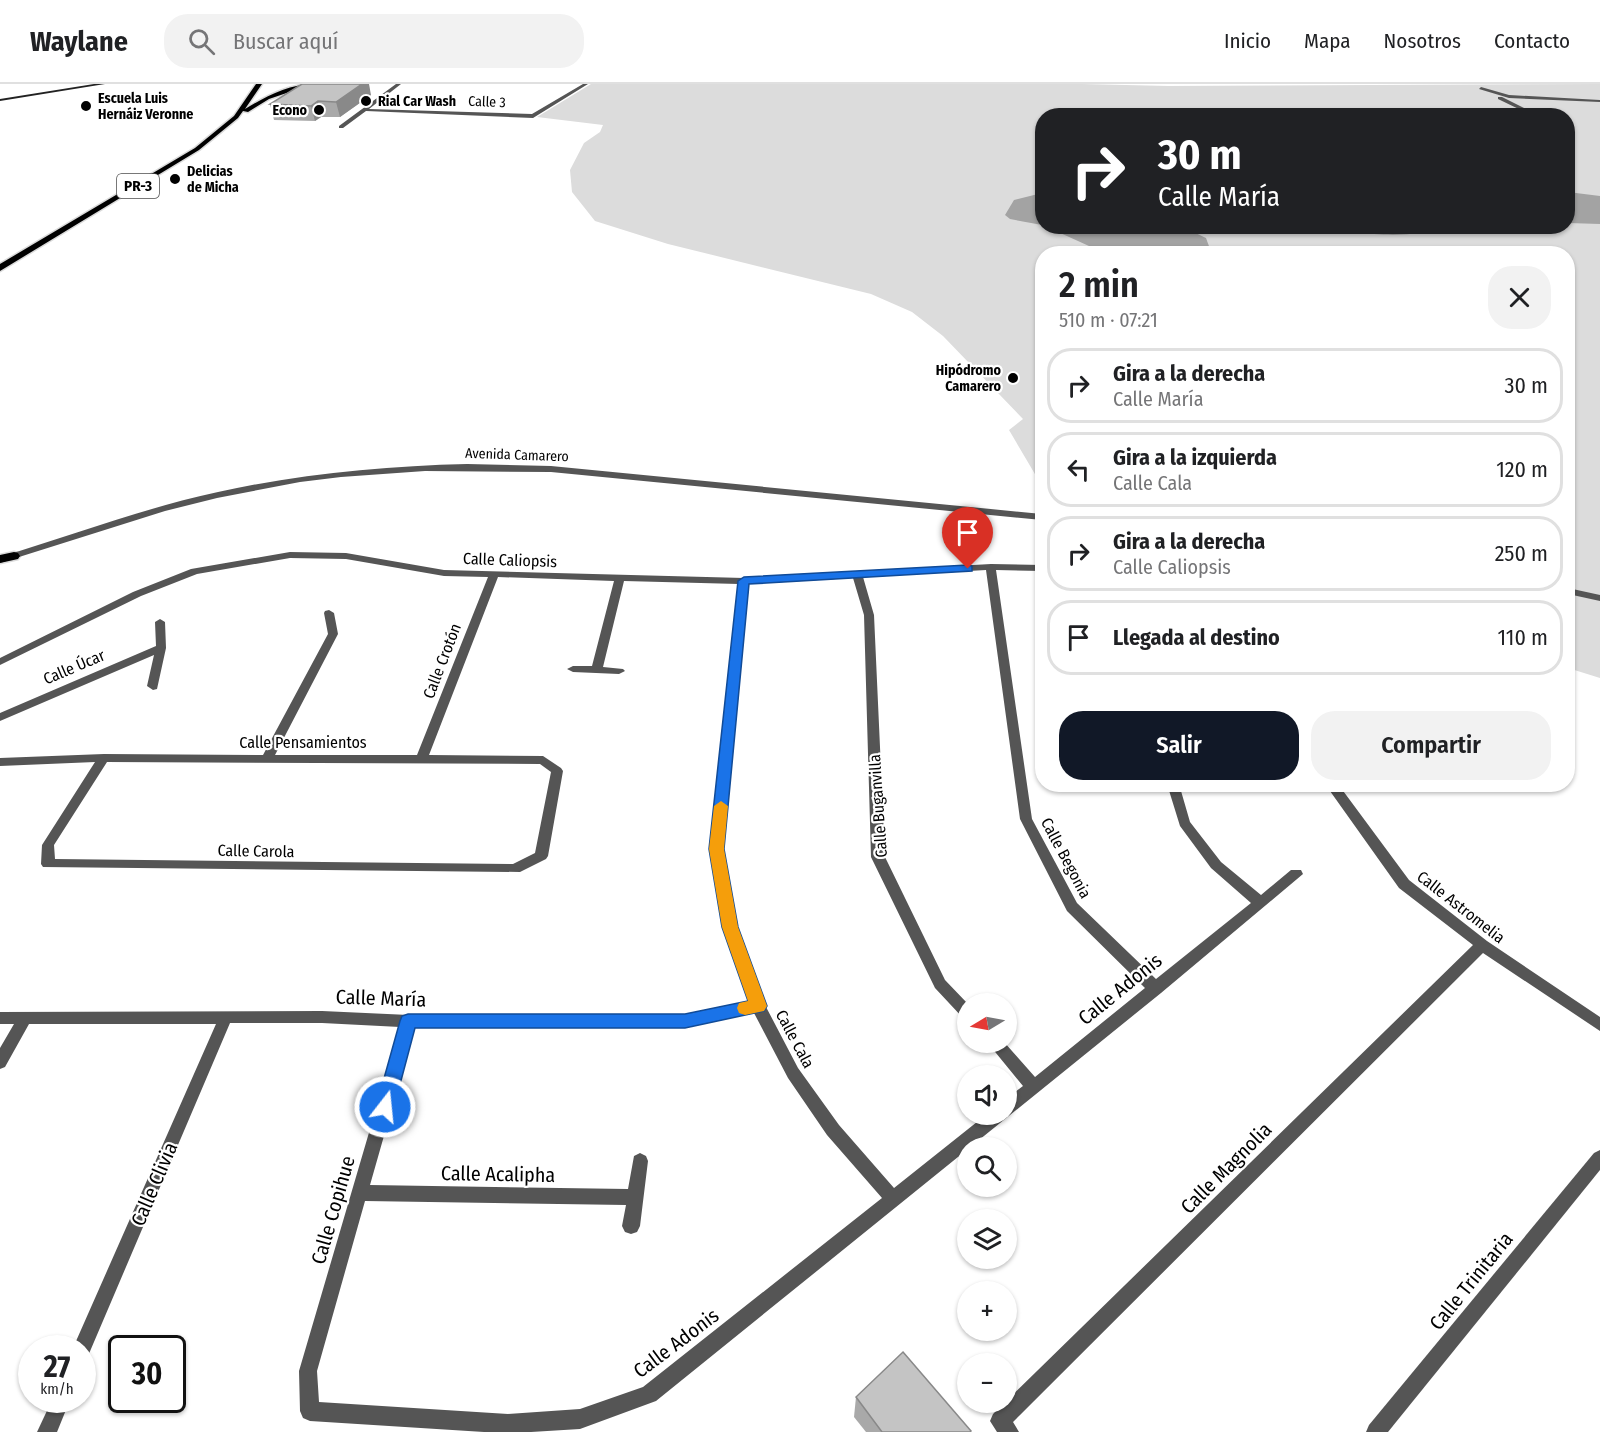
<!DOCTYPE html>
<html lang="es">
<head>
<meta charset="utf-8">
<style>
  body { margin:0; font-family:"Fira Sans Condensed",sans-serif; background:#f2f2f2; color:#202124; height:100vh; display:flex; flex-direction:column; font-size:22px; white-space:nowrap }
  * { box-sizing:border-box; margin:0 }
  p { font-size:20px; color:#757577 }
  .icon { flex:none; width:33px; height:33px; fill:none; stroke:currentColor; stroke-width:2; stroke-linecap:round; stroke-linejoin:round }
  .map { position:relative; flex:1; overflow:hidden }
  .sheet { position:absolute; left:1035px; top:162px; width:540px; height:546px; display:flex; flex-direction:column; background:#fff; border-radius:24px; box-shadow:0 2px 4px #0004 }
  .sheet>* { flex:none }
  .guide { position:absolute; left:1035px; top:24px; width:540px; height:126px; border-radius:24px; box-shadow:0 2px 4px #0004; background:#202124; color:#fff; overflow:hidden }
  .needle { width:39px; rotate:260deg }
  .fabs { position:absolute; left:957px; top:909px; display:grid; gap:12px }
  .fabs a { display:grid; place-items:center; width:60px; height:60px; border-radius:50%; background:#fff; box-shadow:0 2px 4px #0004; font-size:30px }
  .speed { position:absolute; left:18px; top:1251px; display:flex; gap:12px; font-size:30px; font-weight:700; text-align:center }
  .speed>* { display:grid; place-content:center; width:78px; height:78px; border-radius:50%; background:#fff; box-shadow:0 2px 4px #0004; line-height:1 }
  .speed small { font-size:15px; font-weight:400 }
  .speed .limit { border:3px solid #111; border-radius:9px; background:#fff; color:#111 }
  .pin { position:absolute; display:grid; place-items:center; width:51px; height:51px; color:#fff; margin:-62px -26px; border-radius:50% 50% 50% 0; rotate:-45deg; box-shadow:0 0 6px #0007 }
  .pin .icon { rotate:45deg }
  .me { position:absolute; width:66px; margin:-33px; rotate:16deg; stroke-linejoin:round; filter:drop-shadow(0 0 4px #0008) }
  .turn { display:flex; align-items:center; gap:21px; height:126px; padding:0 24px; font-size:27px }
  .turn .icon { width:78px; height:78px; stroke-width:2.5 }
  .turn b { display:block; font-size:42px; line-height:51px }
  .round { display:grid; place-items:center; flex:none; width:63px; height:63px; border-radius:24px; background:#f2f2f2 }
  .overview { display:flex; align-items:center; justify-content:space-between; height:102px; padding:0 24px }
  h1 { font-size:36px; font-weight:600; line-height:45px }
  .action { display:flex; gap:12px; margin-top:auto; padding:12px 24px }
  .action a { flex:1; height:69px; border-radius:24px; background:#111827; color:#fff; font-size:24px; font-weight:600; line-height:69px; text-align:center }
  .action a+a { background:#f2f2f2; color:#202124 }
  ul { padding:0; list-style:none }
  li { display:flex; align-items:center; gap:18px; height:75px; margin:0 12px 9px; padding:0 12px; border:3px solid #e0e0e0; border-radius:24px }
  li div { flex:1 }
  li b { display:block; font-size:22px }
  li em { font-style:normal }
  header { display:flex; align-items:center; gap:36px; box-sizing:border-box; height:84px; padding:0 30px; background:#fff; border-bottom:2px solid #e0e0e0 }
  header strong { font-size:28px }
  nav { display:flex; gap:33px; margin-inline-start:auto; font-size:21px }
  .search { width:420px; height:54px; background:#f2f2f2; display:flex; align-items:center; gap:15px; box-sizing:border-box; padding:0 21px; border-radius:24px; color:#757577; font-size:22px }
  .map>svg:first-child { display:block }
  .green { fill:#dcdcdc; fill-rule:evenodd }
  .water { fill:#a3a3a3 }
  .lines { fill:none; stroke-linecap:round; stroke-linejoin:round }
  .primary-casing { stroke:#dbdbdb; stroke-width:3 }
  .street { fill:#555; fill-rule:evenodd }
  .secondary { fill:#222; fill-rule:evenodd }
  .primary { fill:#000; fill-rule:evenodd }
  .wall { fill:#a9a9a9 }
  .shaded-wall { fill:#898989 }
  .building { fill:#c4c4c4; stroke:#898989; stroke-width:1.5 }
  .route { fill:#1a73e8; stroke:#114b97; stroke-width:1.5 }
  .slow { fill:#f59e0b }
  .poi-dot { fill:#000; stroke:#fff; stroke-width:2 }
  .labels { text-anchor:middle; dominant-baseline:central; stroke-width:4.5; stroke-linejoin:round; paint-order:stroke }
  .far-poi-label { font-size:14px; font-weight:bold; fill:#000; stroke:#fff; text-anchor:start }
  .far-street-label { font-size:14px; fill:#000; stroke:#fff }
  .shield { fill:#fff; stroke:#4c4c4c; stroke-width:1.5 }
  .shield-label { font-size:15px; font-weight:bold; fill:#000 }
  .street-label { font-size:16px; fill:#000; stroke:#fff }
  .near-street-label { font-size:20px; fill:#000; stroke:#fff }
</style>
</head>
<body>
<header>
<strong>Waylane</strong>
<div class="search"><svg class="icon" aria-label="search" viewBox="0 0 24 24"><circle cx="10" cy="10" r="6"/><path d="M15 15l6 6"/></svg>Buscar aquí</div>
<nav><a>Inicio</a><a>Mapa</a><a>Nosotros</a><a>Contacto</a></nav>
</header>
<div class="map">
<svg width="1600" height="1348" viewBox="0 0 1600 1348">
  <rect width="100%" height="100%" fill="#fff"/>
  <path class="green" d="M591,0H1082L1168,2L1600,0V594L1568,584V170H1042V402L1009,346L1023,335L943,252L912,228L871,210L668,160L595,137L572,108L570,86L584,59L600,48L603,41L537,33ZM1042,32H1568V142H1042Z"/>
  <g class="water">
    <path d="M1568,108L1600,112V140L1568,139Z"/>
    <path d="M1042,109V141L1010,135L1005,131L1014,116Z"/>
    <path d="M1047,143H1183L1206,154L1210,165L1201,170L1108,167L1089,162Z"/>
    <path d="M1329,143H1437C1417,156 1351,150 1329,143Z"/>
  </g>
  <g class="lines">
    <g class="primary-casing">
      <g id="primary">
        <path d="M256,0H262L245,25C265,13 289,0 313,0L269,15L248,28L243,27L238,34L199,66L0,187V180L195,64L234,32Z"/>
        <path d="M14,468L18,469L20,472L18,475L0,479V471Z"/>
      </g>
    </g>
    <g class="street">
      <path d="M396,0H401L369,25L532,30L583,0H588L533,34L366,27L343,44H339V42Z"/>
      <path d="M1481,3L1509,11L1600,16V18L1509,14L1479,5Z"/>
      <path d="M1498,13H1502L1532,28L1527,29L1498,15Z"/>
      <path d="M467,380L551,382L1042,430V436L551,388L425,387L341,393L300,398L217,414L165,427L0,479V473C73,451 144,424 218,408C300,390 383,382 467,380Z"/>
      <path d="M290,468L346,469L444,486L744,494L991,480L1042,481V487L996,486L1032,735L1077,819L1156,895L1251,819L1211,784L1180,742L1167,700H1179L1190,738L1221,778L1261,811L1291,786H1301L1303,790L1161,909L656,1317L580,1345L531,1348H484L310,1337L303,1334L300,1327L299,1287L400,943L322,939H230L88,1272L82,1275V1264H73L216,940H29L5,983L0,985V964L14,940H0V928L322,927L409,931H685L749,918L723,843L711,765L739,500L624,497L603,583L623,585L625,587L619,590L573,588L567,585L573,582H592L614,497L498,493L429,671L543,672L561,684L563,687L548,772L546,775L520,788L43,783L41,780L42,761L95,678L0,682V674L104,670L263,671L328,550L324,529L325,527L329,526L334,529L338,550L275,671H417L488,493L444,492L346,475L290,474L197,490L141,512L0,581V574L133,508L191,485ZM986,486L1020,735L1067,827L1145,904L1035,993L1004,958H987L1023,1002L1006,1015V1030H987L894,1104L839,1041L798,984L765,921L737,843L723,765L749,500L853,494L864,531L871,773L935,904L963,934L968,936V920L945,896L885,773L874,531L863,493ZM107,678L540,680L551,688L535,769L513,780L55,775L54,761ZM754,929L788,994L827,1051L882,1114L643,1303L580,1325L508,1330L319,1318L317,1287L365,1117L626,1121L622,1142L625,1148L631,1150L637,1148L640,1142L648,1077L646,1072L640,1069L634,1072L628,1105L370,1101L415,943H685Z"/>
      <path d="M1568,504L1600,511V517L1568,510Z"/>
      <path d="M160,535L165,538L166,564L157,605L153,606L147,602L154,571L0,637V629L156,562L155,538Z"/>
      <path d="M1325,700H1338L1409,796L1487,857L1600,933V947L1483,869L1013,1338L1019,1348H997L990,1337L993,1330L1473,861L1399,804Z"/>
      <path d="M1600,1066V1086L1388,1348H1366L1369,1341L1594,1069Z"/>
      <path d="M52,1316H70L57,1348H37Z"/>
    </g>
    <path class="secondary" d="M94,0H105L0,17V15Z"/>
    <use href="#primary" class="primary"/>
  </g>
  <g class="wall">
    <path d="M371,11L340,33H321L315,37L274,36L270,20Z"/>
    <path d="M856,1313L971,1348H866L854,1333Z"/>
  </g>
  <g class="shaded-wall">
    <path d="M362,0H369L371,11L340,33L336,18Z"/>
    <path d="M318,17L321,33L315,37L311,22Z"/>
  </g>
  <g class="building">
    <path d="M302,0H362L336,18L318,17L311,22L270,20Z"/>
    <path d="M903,1268L971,1347L970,1348H882L856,1313Z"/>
  </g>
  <path class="route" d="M968,481L972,482V487L749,500L724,765L738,843L767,922L764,927L685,944H415L394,1023L391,1028L385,1031L378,1028L376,1023L400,937L402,932L408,930H685L748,917L722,843L709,765L738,497L744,493Z"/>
  <path class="slow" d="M721,717L728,722L724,765L738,843L767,922L764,927L745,931L739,929L737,924L739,919L748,917L722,843L709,765L714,722Z"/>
  <g class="poi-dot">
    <circle cx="366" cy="17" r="6"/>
    <circle cx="86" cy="22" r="6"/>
    <circle cx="319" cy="26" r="6"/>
    <circle cx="175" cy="95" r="6"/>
    <circle cx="1013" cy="294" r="6"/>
  </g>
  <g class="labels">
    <g class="far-poi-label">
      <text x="98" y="14">Escuela Luis<tspan x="98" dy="16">Hernáiz Veronne</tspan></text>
      <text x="378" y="17">Rial Car Wash</text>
      <text x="307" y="26" text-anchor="end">Econo</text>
      <text x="187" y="87">Delicias<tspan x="187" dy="16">de Micha</tspan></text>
      <text x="1001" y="286" text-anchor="end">Hipódromo<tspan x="1001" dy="16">Camarero</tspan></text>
    </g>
    <g class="far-street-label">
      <text transform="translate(487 18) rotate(2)">Calle 3</text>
      <text transform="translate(517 371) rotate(2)">Avenida Camarero</text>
    </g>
    <rect class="shield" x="117" y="90" width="42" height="24" rx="4.5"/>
    <g class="shield-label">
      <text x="138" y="102">PR-3</text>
    </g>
    <g class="street-label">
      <text transform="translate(510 476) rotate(2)">Calle Caliopsis</text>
      <text transform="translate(442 577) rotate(-69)">Calle Crotón</text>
      <text transform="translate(74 583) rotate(-23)">Calle Úcar</text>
      <text x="303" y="658">Calle Pensamientos</text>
      <text transform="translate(878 722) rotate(-94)">Calle Buganvilla</text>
      <text transform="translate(256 767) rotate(1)">Calle Carola</text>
      <text transform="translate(1066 774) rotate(62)">Calle Begonia</text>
      <text transform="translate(1461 823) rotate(38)">Calle Astromelia</text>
      <text transform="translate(795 955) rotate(62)">Calle Cala</text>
    </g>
    <g class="near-street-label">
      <text transform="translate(1120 905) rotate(-39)">Calle Adonis</text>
      <text transform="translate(381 914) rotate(2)">Calle María</text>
      <text transform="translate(1226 1084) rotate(-45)">Calle Magnolia</text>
      <text transform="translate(498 1090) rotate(1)">Calle Acalipha</text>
      <text transform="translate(154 1100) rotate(-67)">Calle Clivia</text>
      <text transform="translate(333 1126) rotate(-74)">Calle Copihue</text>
      <text transform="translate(1471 1197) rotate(-51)">Calle Trinitaria</text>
      <text transform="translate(676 1259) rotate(-37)">Calle Adonis</text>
    </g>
  </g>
</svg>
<div class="fabs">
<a><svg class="needle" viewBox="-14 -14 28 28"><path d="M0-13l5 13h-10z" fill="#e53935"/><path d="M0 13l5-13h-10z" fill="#757577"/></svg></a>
<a><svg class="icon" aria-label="sound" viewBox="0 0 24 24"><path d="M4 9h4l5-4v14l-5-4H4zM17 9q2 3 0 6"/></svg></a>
<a><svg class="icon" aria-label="search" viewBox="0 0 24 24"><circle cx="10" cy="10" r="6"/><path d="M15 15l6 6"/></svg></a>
<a><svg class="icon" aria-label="layers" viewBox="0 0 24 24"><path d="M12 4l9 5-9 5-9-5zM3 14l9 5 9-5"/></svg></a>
<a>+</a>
<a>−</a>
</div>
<div class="speed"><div>27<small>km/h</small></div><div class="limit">30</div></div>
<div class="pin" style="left:968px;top:485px;background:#d93025"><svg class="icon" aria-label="arrive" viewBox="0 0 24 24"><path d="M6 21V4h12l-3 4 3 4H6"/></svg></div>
<svg class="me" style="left:385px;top:1023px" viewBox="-20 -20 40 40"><circle r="17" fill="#1a73e8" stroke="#fff" stroke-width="3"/><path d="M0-11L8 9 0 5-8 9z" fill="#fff"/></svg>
<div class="guide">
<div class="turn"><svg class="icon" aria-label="right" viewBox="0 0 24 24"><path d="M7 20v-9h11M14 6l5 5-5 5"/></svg><div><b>30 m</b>Calle María</div></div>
</div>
<section class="sheet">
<div class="overview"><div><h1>2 min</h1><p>510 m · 07:21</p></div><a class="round"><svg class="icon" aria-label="close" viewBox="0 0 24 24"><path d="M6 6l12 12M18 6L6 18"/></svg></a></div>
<ul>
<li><svg class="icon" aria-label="right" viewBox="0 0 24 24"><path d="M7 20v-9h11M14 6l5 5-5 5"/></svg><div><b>Gira a la derecha</b><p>Calle María</p></div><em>30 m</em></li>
<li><svg class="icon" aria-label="left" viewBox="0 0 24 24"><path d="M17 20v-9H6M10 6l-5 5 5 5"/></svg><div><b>Gira a la izquierda</b><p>Calle Cala</p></div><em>120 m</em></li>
<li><svg class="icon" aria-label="right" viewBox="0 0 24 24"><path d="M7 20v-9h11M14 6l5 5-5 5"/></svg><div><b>Gira a la derecha</b><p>Calle Caliopsis</p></div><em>250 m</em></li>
<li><svg class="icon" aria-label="arrive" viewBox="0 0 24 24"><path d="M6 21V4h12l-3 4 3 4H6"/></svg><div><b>Llegada al destino</b></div><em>110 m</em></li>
</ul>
<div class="action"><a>Salir</a><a>Compartir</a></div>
</section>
</div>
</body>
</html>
